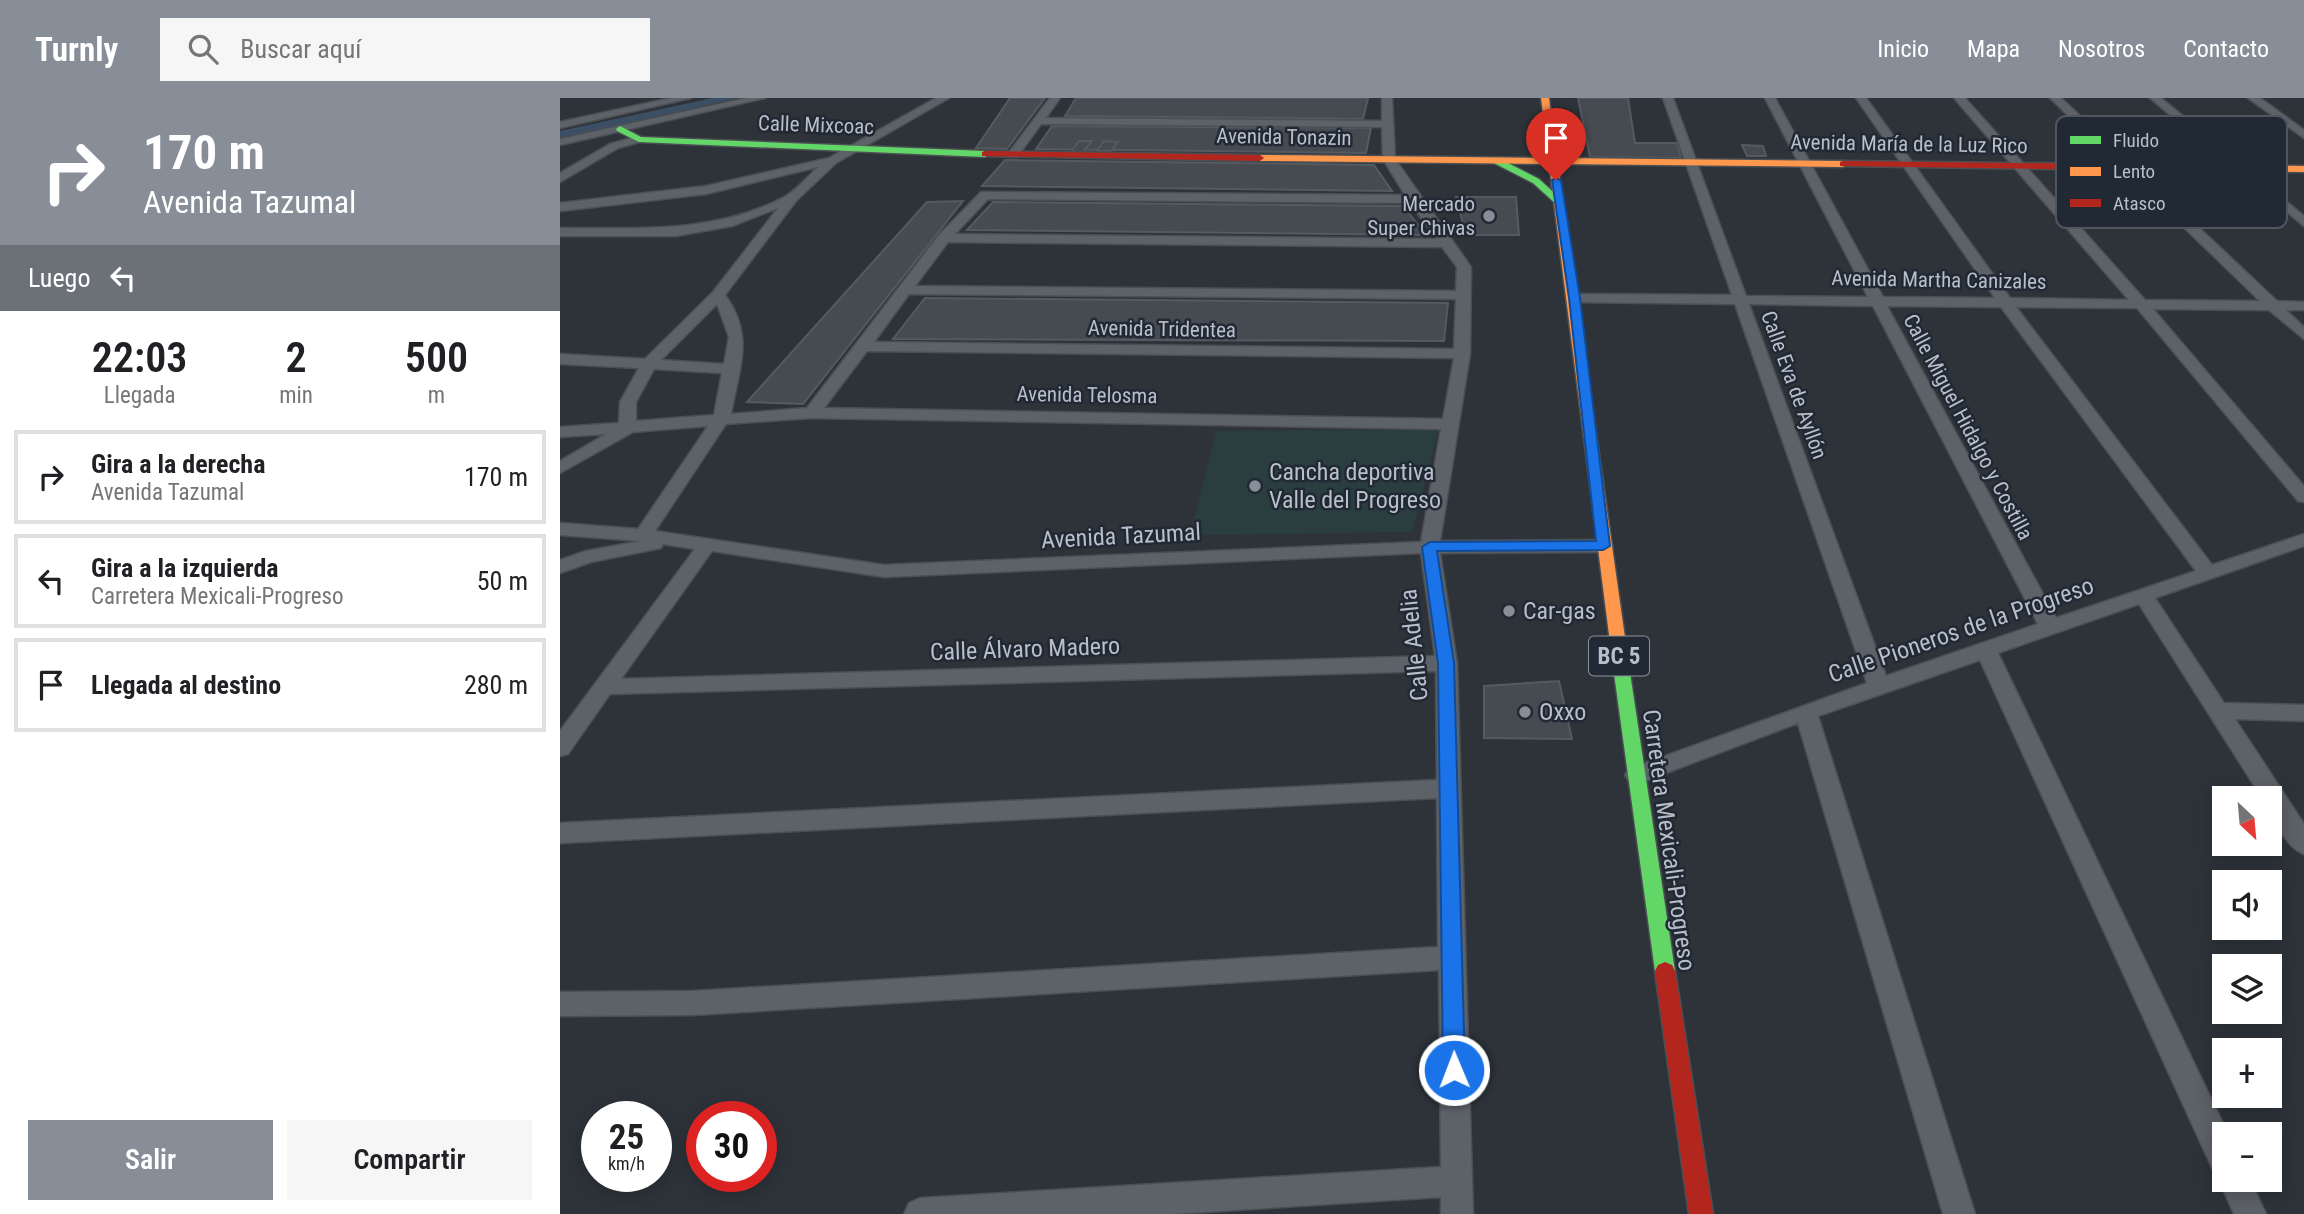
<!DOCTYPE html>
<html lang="es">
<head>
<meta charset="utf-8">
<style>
  body { margin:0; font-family:"Roboto Condensed",sans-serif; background:#f6f6f6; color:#202124; height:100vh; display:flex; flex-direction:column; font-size:26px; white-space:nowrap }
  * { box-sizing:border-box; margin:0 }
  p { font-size:23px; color:#757577 }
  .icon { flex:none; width:38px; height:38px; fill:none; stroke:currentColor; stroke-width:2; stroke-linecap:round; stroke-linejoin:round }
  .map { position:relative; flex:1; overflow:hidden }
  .drawer { display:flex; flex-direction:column; background:#fff; width:560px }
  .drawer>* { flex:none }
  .top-card { background:#878e97; color:#fff; overflow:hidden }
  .needle { width:46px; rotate:154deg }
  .controls { position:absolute; left:1652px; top:688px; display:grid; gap:14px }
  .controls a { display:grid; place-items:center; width:70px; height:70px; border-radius:0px; background:#fff; box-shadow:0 4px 18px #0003; font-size:35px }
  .speed { position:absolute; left:21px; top:1003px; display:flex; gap:14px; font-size:35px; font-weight:700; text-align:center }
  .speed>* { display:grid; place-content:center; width:91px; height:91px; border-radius:50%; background:#fff; box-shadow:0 4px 18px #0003; line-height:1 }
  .speed small { font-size:18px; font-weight:400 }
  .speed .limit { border:10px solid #d22; background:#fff; color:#111 }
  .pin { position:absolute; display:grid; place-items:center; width:60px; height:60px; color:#fff; margin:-72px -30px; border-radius:50% 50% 50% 0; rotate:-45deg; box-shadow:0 0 7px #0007 }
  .pin .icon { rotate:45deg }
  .me { position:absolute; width:77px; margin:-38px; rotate:359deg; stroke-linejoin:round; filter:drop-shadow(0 0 5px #0008) }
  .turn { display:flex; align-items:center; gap:24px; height:147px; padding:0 28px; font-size:32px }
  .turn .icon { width:91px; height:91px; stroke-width:2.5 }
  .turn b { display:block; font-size:49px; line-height:60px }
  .then { display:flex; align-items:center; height:66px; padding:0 28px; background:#0003; gap:14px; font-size:26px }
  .eta { display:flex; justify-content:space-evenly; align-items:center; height:119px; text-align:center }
  .eta b { font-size:42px; font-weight:600; line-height:49px }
  .button { display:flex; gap:14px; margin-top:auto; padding:14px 28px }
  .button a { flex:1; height:80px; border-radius:0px; background:#878e97; color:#fff; font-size:28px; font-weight:600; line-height:80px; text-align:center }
  .button a+a { background:#f6f6f6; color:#202124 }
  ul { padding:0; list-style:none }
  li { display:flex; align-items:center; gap:21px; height:94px; margin:0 14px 10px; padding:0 14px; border:4px solid #e0e0e0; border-radius:0px }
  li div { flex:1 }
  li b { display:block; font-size:26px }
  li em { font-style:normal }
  header { display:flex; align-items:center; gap:42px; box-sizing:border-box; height:98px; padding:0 35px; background:#878e97; color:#fff }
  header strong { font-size:33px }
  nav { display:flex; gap:38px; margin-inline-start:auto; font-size:24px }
  .search { width:490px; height:63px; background:#f6f6f6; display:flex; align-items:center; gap:18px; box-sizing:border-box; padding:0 24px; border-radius:0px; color:#757577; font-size:26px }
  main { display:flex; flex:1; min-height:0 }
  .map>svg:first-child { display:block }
  .green { fill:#2a3e40 }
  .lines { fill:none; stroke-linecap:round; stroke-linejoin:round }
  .canal { fill:#3c4e63; fill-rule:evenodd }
  .building { fill:#464b51; stroke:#555a61; stroke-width:2 }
  .street-casing { stroke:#4b4f54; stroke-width:3 }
  .fast-casing { stroke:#4b4f54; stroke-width:3 }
  .slow-casing { stroke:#4b4f54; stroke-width:3 }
  .jam-casing { stroke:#4b4f54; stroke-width:3 }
  .street { fill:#5d6168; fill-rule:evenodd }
  .fast { fill:#63d668; fill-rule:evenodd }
  .slow { fill:#ff974d; fill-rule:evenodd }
  .jam { fill:#b3261e; fill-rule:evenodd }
  .route { fill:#1a73e8; stroke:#114b97; stroke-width:2 }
  .poi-dot { fill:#878e97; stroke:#202934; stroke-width:2.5 }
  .labels { text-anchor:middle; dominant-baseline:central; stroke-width:5; stroke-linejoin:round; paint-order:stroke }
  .far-street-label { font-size:21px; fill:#b8bfca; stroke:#202934 }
  .far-poi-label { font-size:21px; fill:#b8bfca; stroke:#202934; text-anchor:end }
  .shield { fill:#202934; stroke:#8a929d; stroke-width:2 }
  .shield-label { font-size:23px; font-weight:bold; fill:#b8bfca }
  .poi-label { font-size:24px; fill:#b8bfca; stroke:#202934; text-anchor:start }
  .street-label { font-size:24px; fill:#b8bfca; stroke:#202934 }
  .key { fill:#202934; stroke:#4e5661; stroke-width:2 }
  .key-label { font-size:19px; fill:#b8bfca }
</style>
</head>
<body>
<header>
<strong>Turnly</strong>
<div class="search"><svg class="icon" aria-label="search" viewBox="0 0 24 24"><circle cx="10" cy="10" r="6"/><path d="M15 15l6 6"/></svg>Buscar aquí</div>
<nav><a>Inicio</a><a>Mapa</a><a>Nosotros</a><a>Contacto</a></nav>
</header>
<main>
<section class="drawer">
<div class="top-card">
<div class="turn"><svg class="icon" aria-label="right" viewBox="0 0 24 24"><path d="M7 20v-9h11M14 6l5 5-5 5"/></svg><div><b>170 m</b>Avenida Tazumal</div></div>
<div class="then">Luego<svg class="icon" aria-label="left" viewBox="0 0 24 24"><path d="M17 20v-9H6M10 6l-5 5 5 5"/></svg></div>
</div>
<div class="eta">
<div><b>22:03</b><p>Llegada</p></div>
<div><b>2</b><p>min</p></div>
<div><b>500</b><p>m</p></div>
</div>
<ul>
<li><svg class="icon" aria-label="right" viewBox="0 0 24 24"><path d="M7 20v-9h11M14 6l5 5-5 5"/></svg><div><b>Gira a la derecha</b><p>Avenida Tazumal</p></div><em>170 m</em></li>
<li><svg class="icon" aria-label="left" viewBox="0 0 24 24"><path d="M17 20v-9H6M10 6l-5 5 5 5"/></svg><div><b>Gira a la izquierda</b><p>Carretera Mexicali-Progreso</p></div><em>50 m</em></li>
<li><svg class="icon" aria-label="arrive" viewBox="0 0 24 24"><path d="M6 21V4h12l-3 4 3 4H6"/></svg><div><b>Llegada al destino</b></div><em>280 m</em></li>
</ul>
<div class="button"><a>Salir</a><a>Compartir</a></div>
</section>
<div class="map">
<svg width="1744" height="1116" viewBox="0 0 1744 1116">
  <rect width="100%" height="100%" fill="#2d3339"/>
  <path class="green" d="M879,331L852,434L630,437L656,333Z"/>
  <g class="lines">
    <path class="canal" d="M152,0H177L0,41V33Z"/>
  </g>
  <g class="building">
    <path d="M450,0H485L447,51L416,50Z"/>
    <path d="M516,0H808L803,21L505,18Z"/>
    <path d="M1018,0H1068L1075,45H1117L1121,60L1030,59Z"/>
    <path d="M492,28L811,30L806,55L476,51Z"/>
    <path d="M519,43H532L523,54H511Z"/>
    <path d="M544,43L558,44L551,53H537Z"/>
    <path d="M1182,47L1203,48L1206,58H1187Z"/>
    <path d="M445,62L814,67L832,93L422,88Z"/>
    <path d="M896,99H956L959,137H906Z"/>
    <path d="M403,103L243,306L187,304L367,104Z"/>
    <path d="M433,104L843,108L866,137L407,132Z"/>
    <path d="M365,200L888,205L884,243L333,241Z"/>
    <path d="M999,583L1012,641L924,640V588Z"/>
  </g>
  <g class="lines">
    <g class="street-casing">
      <g id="street">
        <path d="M111,0H131L0,30V24Z"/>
        <path d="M186,0H205L0,47V41Z"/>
        <path d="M376,0H389L276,65L236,103L165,197C195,238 179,270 171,316L247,310L379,137L421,94L845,97L823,61L822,29L481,26L457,59H449L447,57L490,0H500L486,20L822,23V0H832L835,61L911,169L910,256L880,443L1043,442L1052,448L1043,454L880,455L897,565L913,1116H881V1099L613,1116H344L349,1105L360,1100L881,1069L879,872L133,917L0,918V894L133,893L878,849L877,700L0,745V725L877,682L876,573L50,596L8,656L0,658V633L135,451L103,446L101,450L31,464L0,475V462L26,453L81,443L0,437V425L78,431L148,328L73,334L0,375V363L46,336L0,339V329L59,325L60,304L79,270L0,266V256L85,261L153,194L218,110L172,128L116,138H0V130C77,130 157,136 226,98C238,91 248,78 258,69L146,96L0,113V105L146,88L269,60ZM428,101L850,105L877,141L395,136ZM388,144L882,149L897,169L896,193L355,188ZM349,196L896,201L894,251L314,244ZM157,206L169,239L164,266L101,262ZM307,253L894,260L883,321L264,310ZM94,271L162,275L154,317L76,323V304ZM252,320L881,331L861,444L324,467L95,433L166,326ZM152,453L324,479L861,455L875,558L61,581Z"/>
        <path d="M1103,0H1113L1186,198L1308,199L1205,0H1215L1323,199L1435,200L1296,0H1306L1450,200L1569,202L1394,0H1405L1585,202L1700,203L1490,0H1501L1717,203L1744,204V212H1726L1744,229V241L1709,212L1593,211L1744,388V404L1738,403L1577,210L1456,209L1652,467L1744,436V448L1595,500L1664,605L1744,607V623L1675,621L1744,726V756C1726,750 1710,718 1710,700H1702L1579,506L1438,555L1668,1036H1664V1082H1690L1706,1116H1674L1659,1082L1661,1075L1653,1072L1420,562L1258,618L1415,1116H1383L1238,625L1077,686L1069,683L1065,677L1069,671L1307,585L1175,206L1014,204L1007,200L1014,196L1172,197ZM1189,206L1313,208L1478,526L1326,578ZM1327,208L1441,209L1636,473L1496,520Z"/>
        <path d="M1590,0H1601L1744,118V128Z"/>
        <path d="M1688,0H1700L1744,32V40Z"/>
        <path d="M79,38L85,41L83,43L58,50L0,84V75L50,46Z"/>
      </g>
    </g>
    <g class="fast-casing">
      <g id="fast">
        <path d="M60,28L81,39L425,53L429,56L425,59L79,44L57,33L56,31Z"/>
        <path d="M932,60H938L979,81L1003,103L995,105L973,85L932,64Z"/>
        <path d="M1061,563L1069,568L1115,873L1112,879L1105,882L1098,879L1095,873L1053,568Z"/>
      </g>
    </g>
    <g class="slow-casing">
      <g id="slow">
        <path d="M981,0H989L997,60L1283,63L1287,66L1283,69L998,66L1069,568L1061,573L1053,568L989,66L700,63L696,60L700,57L989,60Z"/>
        <path d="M1641,67L1744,68V74L1638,72V68Z"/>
      </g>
    </g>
    <g class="jam-casing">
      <g id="jam">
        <path d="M425,53L700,57L704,60L700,63L422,58V54Z"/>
        <path d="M1283,63L1641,67L1645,70L1641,73L1280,68V64Z"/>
        <path d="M1105,864L1112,867L1115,873L1153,1116H1129L1095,873L1098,867Z"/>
      </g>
    </g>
    <use href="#street" class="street"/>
    <use href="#fast" class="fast"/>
    <use href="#slow" class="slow"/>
    <use href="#jam" class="jam"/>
  </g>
  <path class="route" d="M996,80L1001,82L1020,200L1050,448L1043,452L877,453L894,565L905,972L902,979L894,982L886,979L883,972L878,565L862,449L870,444L1036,443L1009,200L992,82Z"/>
  <g class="poi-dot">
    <circle cx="929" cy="118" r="7"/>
    <circle cx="695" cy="388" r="7"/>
    <circle cx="949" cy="513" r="7"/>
    <circle cx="965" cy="614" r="7"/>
  </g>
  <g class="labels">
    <g class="far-street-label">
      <text transform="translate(256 27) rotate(2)">Calle Mixcoac</text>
      <text transform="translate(724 39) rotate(1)">Avenida Tonazin</text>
      <text transform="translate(1349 46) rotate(1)">Avenida María de la Luz Rico</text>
      <text transform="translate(1379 182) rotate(1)">Avenida Martha Canizales</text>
      <text transform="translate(602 231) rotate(1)">Avenida Tridentea</text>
      <text transform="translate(1234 287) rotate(70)">Calle Eva de Ayllón</text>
      <text transform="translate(527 297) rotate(1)">Avenida Telosma</text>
      <text transform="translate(1408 329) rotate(62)">Calle Miguel Hidalgo y Costilla</text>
    </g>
    <g class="far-poi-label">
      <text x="915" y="106">Mercado<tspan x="915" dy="24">Super Chivas</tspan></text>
    </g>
    <rect class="shield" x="1029" y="538.5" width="60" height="39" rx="5"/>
    <g class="shield-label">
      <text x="1059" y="558">BC 5</text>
    </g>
    <g class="poi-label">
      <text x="709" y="374">Cancha deportiva<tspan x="709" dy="28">Valle del Progreso</tspan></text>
      <text x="963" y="513">Car-gas</text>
      <text x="979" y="614">Oxxo</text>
    </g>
    <g class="street-label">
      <text transform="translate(561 438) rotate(-3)">Avenida Tazumal</text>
      <text transform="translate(1401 532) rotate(-19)">Calle Pioneros de la Progreso</text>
      <text transform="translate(854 547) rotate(-96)">Calle Adelia</text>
      <text transform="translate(465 551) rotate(-2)">Calle Álvaro Madero</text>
      <text transform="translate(1109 742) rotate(82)">Carretera Mexicali-Progreso</text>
    </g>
  </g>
  <rect x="1496" y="18" width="231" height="112" rx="10" class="key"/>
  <rect x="1510" y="38" width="31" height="8" fill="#63d668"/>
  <rect x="1510" y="69" width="31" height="9" fill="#ff974d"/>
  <rect x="1510" y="101" width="31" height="8" fill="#b3261e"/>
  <g class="key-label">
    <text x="1553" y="49">Fluido</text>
    <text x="1553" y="80">Lento</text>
    <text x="1553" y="112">Atasco</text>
  </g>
</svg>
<div class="controls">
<a><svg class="needle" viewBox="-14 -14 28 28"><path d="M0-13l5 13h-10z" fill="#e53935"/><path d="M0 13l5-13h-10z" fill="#757577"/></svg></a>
<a><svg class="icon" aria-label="sound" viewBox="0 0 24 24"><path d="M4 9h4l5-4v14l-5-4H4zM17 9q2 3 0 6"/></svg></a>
<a><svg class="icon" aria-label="layers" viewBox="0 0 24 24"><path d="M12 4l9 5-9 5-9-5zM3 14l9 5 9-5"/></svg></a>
<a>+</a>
<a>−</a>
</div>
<div class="speed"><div>25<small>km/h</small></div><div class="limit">30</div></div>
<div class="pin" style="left:996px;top:82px;background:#d93025"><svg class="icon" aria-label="arrive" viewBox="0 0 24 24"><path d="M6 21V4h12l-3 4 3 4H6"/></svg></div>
<svg class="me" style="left:894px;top:972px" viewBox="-20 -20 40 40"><circle r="17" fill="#1a73e8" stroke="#fff" stroke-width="3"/><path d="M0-11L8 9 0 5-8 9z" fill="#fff"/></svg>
</div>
</main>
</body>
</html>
